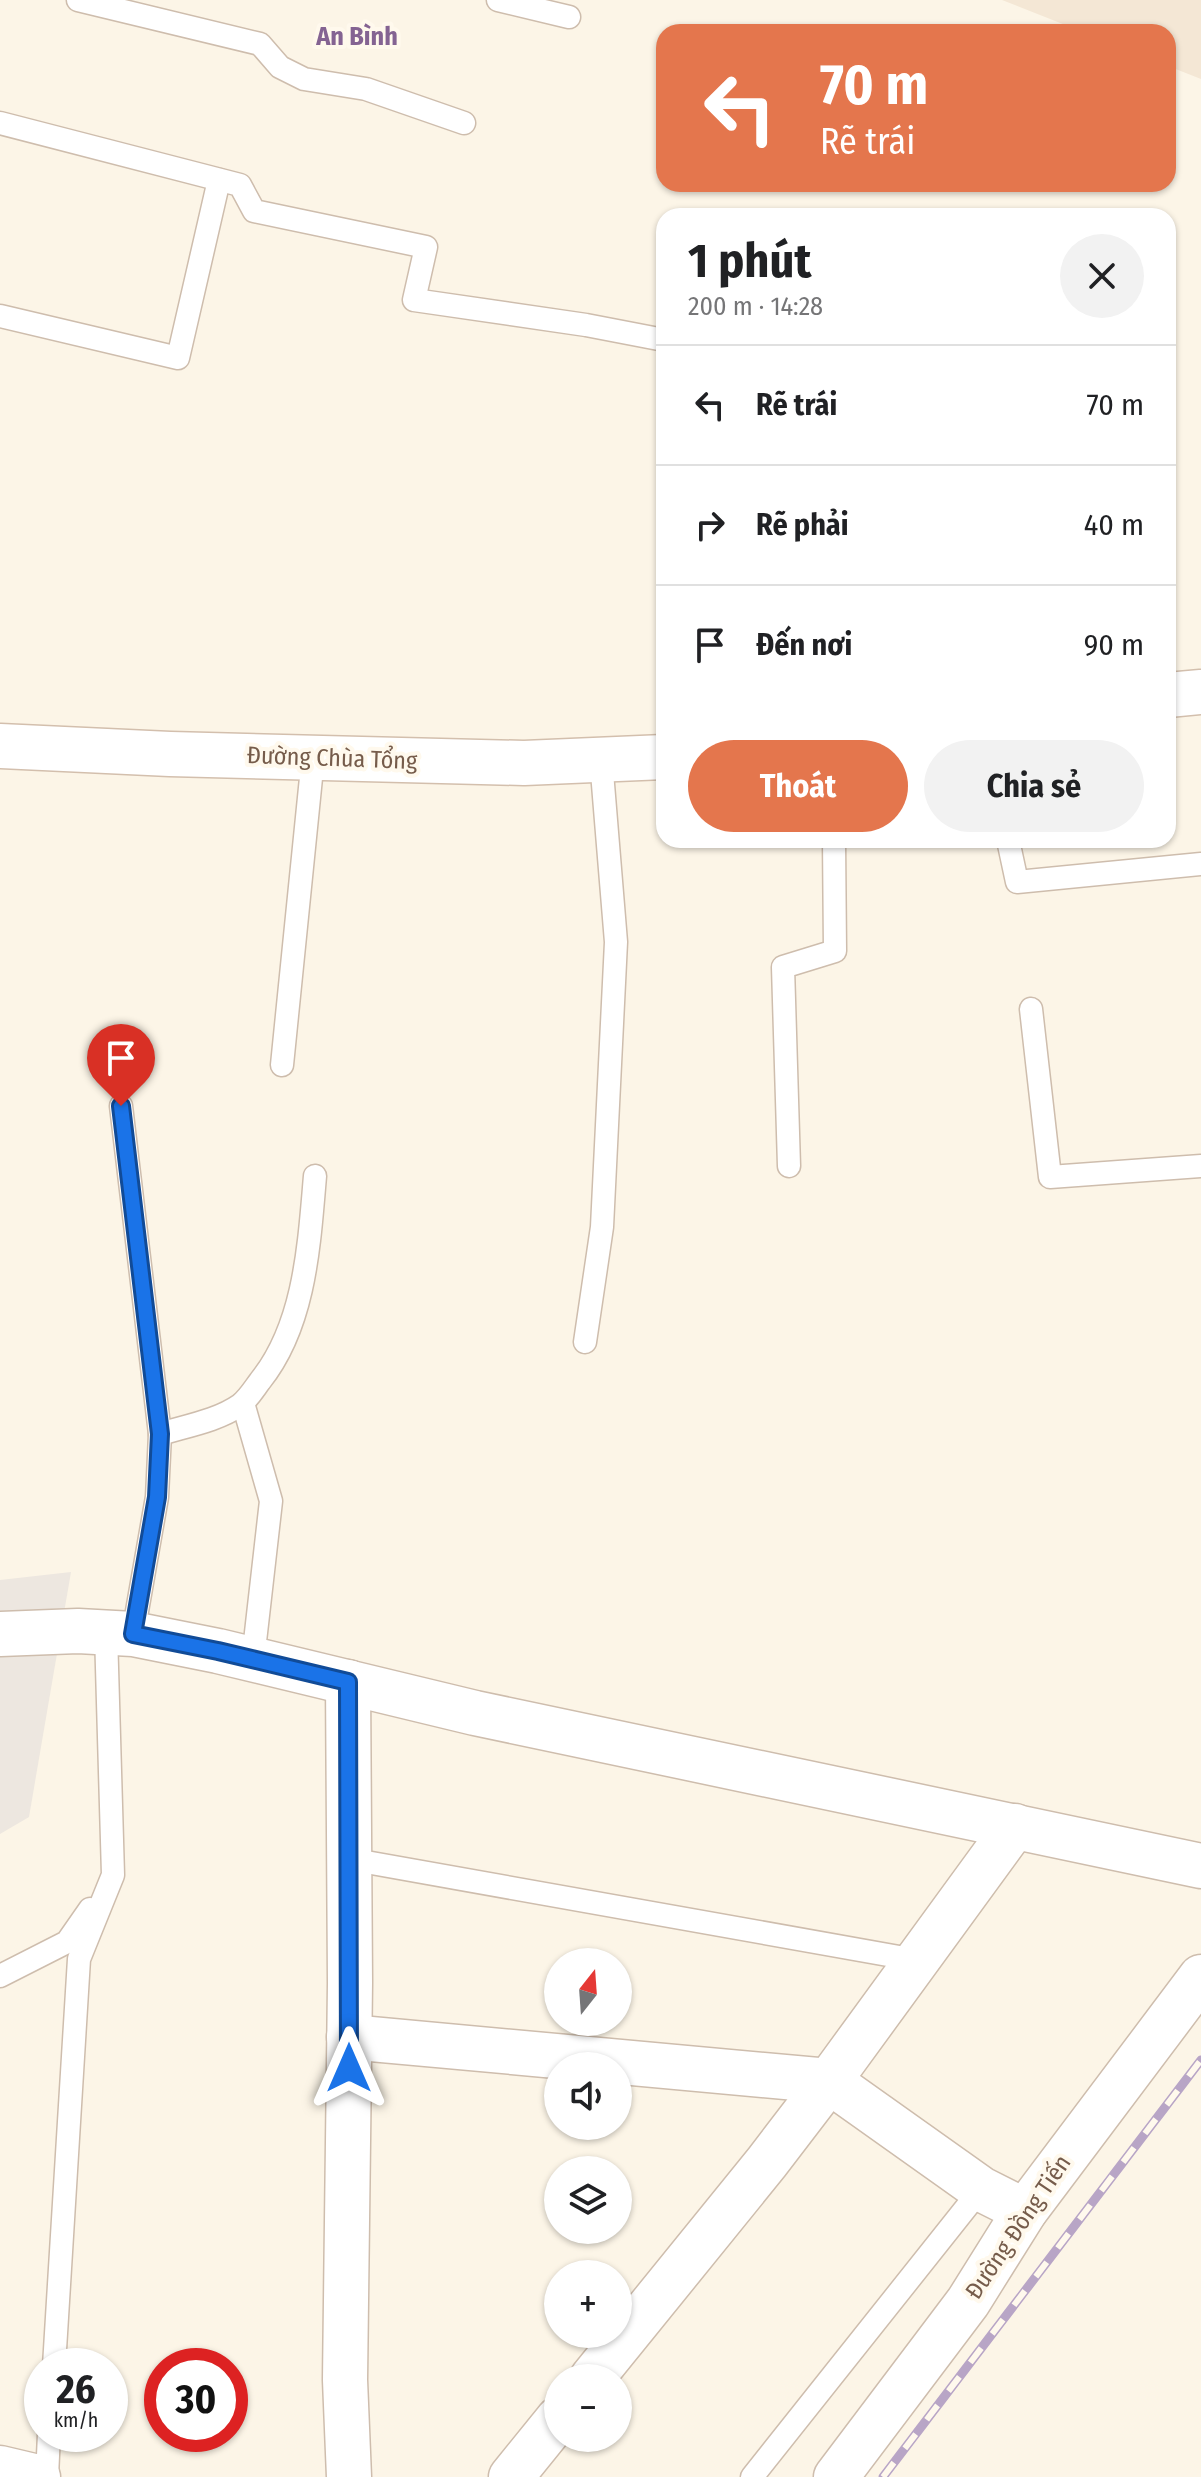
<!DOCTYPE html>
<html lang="vi">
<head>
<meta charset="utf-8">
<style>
  body { margin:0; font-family:"Fira Sans Condensed",sans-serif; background:#f2f2f2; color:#202124; height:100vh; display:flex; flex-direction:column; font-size:30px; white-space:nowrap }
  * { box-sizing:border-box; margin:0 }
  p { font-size:26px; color:#757577 }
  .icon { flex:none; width:44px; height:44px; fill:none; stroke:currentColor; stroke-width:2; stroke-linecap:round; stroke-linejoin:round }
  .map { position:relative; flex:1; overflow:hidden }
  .drawer { position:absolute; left:656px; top:208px; width:520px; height:640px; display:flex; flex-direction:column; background:#fff; border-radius:24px; box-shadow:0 2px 6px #0004 }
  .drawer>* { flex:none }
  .guide { position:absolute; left:656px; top:24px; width:520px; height:168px; border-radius:24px; box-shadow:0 2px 6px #0004; background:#e4764d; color:#fff; overflow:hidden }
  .needle { width:52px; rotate:17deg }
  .controls { position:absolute; left:544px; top:1948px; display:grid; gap:16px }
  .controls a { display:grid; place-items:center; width:88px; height:88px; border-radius:50%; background:#fff; box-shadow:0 2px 6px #0004; font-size:40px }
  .speed { position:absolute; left:24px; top:2348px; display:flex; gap:16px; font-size:40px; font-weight:700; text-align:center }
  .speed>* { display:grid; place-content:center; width:104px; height:104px; border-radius:50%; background:#fff; box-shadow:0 2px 6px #0004; line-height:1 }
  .speed small { font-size:20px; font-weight:400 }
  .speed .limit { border:12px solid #d22; background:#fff; color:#111 }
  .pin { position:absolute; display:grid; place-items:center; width:68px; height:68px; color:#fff; margin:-82px -34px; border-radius:50% 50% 50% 0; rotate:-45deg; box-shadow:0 0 8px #0007 }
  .pin .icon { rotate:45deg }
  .me { position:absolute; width:88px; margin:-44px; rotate:0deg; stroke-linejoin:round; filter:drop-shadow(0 0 6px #0008) }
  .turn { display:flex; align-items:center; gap:28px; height:168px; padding:0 32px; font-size:36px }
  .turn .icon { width:104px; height:104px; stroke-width:2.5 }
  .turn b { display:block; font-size:56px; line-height:68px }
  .round { display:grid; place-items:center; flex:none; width:84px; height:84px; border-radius:42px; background:#f2f2f2 }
  .headline { display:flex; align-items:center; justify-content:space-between; height:136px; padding:0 32px }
  h1 { font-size:48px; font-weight:700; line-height:60px }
  .primary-button { display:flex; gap:16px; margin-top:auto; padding:16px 32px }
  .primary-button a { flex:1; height:92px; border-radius:48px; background:#e4764d; color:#fff; font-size:32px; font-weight:700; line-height:92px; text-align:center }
  .primary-button a+a { background:#f2f2f2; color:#202124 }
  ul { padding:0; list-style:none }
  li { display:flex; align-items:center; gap:24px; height:120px; padding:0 32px; border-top:2px solid #e0e0e0 }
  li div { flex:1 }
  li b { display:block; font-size:30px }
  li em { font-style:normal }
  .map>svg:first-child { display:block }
  .residential { fill:#f4e7d5 }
  .industrial { fill:#ede7e0 }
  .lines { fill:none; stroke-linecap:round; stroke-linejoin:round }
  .service-casing { stroke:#cebdad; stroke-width:25 }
  .minor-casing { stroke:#cebdad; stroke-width:47 }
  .secondary-casing { stroke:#d3bfad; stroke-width:47 }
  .service { stroke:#fff; stroke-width:22 }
  .minor { stroke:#fff; stroke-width:44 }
  .secondary { stroke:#fff; stroke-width:44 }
  .rail-casing { stroke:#b8a5c6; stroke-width:9 }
  .rail { stroke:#fff9ed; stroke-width:6; stroke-dasharray:18; stroke-linecap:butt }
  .route-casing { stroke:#114b97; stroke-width:20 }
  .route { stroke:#1a73e8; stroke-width:14 }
  .labels { text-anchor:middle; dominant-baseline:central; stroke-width:8; stroke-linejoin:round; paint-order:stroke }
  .street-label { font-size:24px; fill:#765c4b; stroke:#fff9ed }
  .neighbourhood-label { font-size:26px; font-weight:bold; fill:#846392; stroke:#fff9ed }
</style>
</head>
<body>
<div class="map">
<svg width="1201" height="2477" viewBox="0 0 1201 2477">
  <rect width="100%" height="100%" fill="#fcf5e7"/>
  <path class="residential" d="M1002,0H1201V79L1168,66V32H1083Z"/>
  <path class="industrial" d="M71,1572L29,1817L0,1834V1580Z"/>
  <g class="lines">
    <g class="service-casing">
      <g id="service">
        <path d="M78,0L260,44L280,67L304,79L366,89L464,123"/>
        <path d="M498,0L569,17"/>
        <path d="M0,123L240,185L254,211L426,247L414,300L586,325L664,340"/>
        <path d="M0,316L178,358L219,180"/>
        <path d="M1008,840L1017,882L1201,864"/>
        <path d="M1031,1009L1050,1177L1201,1166"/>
        <path d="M282,1065L313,758"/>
        <path d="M121,1106L160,1434L157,1497L133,1634"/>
        <path d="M789,1166L783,967L835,951L834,840"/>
        <path d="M585,1342L602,1227L616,942L601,760"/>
        <path d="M243,1403L271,1501L253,1659"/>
        <path d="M160,1434C186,1426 217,1421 240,1405C248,1399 254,1389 260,1381C305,1325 309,1246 315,1176"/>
        <path d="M349,1859L916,1960"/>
        <path d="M0,1976L67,1942L90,1909"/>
        <path d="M54,2366L79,1959L113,1875L106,1633"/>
        <path d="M47,2477L49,2434"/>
        <path d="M752,2477L981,2189"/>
      </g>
    </g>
    <g class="minor-casing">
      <g id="minor">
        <path d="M0,1634L78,1631L133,1634L218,1651L475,1713L1201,1866"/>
        <path d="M348,1682L350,1983L345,2380L349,2477"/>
        <path d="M349,2037L829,2081L981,2189L1025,2211"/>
        <path d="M592,2378L767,2162L829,2081L1015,1826"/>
        <path d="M0,2468L38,2477"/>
        <path d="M511,2477L558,2419"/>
        <path d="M836,2477L968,2302L1025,2211L1201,1977"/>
      </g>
    </g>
    <g class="secondary-casing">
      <g id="secondary">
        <path d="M1168,695L1201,692"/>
        <path d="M0,746L170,754L524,763L664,757"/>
      </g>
    </g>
    <use href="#service" class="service"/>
    <use href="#minor" class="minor"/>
    <use href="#secondary" class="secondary"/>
    <g class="rail-casing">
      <path id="rail" d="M883,2477L1201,2060"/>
    </g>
    <use href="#rail" class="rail"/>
  </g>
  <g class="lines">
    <g class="route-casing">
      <path id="route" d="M121,1106L160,1434L157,1497L133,1634L218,1651L348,1682L349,2068"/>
    </g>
    <use href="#route" class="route"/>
  </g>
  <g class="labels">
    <g class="street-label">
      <text transform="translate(332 758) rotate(2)">Đường Chùa Tổng</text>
      <text transform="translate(1018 2227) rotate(-56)">Đường Đồng Tiến</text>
    </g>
    <g class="neighbourhood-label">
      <text x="357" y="36">An Bình</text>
    </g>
  </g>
</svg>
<div class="controls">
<a><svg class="needle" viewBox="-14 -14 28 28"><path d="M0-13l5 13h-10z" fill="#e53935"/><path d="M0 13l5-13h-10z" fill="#757577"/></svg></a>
<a><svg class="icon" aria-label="sound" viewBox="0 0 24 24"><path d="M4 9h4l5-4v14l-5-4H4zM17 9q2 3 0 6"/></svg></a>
<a><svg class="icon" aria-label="layers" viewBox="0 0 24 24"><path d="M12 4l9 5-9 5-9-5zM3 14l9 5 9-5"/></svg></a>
<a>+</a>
<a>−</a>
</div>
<div class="speed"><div>26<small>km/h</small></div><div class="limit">30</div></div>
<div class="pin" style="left:121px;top:1106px;background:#d93025"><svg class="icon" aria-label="arrive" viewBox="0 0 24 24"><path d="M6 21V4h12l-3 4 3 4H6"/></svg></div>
<svg class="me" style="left:349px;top:2068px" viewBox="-20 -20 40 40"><path d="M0-17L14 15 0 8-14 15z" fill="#1a73e8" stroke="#fff" stroke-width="4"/></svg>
<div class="guide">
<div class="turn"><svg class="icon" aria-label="left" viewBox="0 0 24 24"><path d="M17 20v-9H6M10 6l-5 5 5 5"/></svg><div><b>70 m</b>Rẽ trái</div></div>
</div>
<section class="drawer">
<div class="headline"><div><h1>1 phút</h1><p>200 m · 14:28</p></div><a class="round"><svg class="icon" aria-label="close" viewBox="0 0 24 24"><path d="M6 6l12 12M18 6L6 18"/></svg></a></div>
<ul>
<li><svg class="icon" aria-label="left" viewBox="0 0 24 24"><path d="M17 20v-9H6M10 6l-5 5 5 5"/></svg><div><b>Rẽ trái</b></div><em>70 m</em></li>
<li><svg class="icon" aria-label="right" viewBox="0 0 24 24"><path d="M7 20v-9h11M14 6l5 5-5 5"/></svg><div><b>Rẽ phải</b></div><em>40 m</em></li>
<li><svg class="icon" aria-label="arrive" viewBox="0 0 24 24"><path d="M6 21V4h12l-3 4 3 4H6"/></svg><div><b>Đến nơi</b></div><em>90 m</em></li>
</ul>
<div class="primary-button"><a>Thoát</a><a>Chia sẻ</a></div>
</section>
</div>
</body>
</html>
